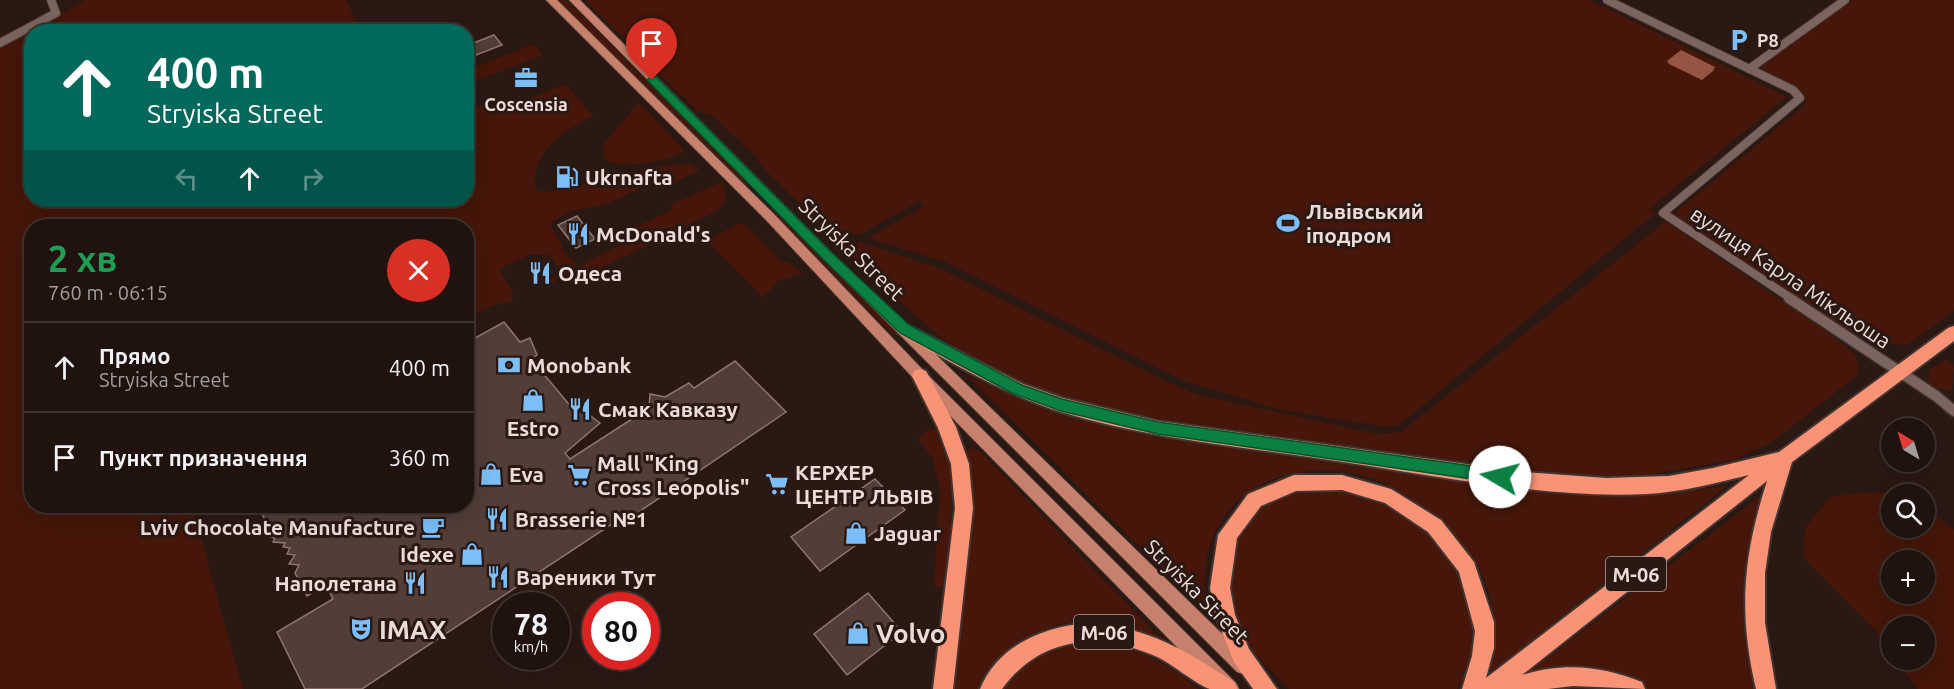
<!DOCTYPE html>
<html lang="uk">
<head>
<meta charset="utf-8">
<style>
  body { margin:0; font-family:Ubuntu,sans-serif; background:#2d201c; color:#f1f3f6; height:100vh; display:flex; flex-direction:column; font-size:22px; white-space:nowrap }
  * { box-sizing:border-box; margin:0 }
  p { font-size:20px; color:#a29e9e }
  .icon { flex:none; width:33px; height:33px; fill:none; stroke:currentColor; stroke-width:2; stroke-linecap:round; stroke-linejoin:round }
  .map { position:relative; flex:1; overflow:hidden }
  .side { position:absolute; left:24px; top:219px; width:450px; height:294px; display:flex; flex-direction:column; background:#20120e; border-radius:24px; box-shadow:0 6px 24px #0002,0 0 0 2px #3d322e }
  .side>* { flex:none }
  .guide { position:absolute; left:24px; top:24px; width:450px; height:183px; border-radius:24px; box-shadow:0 6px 24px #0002,0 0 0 2px #3d322e; background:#00695c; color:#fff; overflow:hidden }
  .needle { width:39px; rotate:322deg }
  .controls { position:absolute; left:1881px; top:418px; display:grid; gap:12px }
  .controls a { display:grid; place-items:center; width:54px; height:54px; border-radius:50%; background:#20120e; box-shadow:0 6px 24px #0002,0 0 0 2px #3d322e; font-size:30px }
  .speed { position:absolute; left:492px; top:592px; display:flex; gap:12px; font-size:30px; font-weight:700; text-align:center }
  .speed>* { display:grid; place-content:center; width:78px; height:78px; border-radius:50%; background:#20120e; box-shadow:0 6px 24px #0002,0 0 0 2px #3d322e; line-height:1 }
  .speed small { font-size:15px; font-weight:400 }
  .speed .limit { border:9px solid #d22; background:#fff; color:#111 }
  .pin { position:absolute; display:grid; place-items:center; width:51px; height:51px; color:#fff; margin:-62px -26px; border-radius:50% 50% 50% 0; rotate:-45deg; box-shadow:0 0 6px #0007 }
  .pin .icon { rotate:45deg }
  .me { position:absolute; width:66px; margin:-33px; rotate:278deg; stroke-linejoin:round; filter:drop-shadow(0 0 4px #0008) }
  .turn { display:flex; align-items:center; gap:21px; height:126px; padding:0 24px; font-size:27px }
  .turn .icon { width:78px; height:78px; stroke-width:2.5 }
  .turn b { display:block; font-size:42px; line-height:51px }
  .lanes { display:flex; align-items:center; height:57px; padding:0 24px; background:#0003; justify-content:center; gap:30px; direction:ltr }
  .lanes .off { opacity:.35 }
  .round { display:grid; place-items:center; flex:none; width:63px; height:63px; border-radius:32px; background:#2d201c }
  .summary { display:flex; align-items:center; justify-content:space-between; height:102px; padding:0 24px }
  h1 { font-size:36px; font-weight:600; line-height:45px; color:#1e9e55 }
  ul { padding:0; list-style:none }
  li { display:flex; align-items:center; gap:18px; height:90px; padding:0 24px; border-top:2px solid #3d322e }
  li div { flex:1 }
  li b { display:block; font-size:22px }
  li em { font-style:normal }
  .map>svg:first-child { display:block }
  .green { fill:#451609; fill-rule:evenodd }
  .water { fill:#965542 }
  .building { fill:#523d37; stroke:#8e766f; stroke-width:1.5 }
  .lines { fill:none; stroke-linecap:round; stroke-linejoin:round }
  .street-far1-casing { stroke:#423431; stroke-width:10 }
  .street-casing { stroke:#423431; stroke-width:13 }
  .primary-casing { stroke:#423431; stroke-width:2 }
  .highway-casing { stroke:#423431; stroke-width:4 }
  .street-far1 { stroke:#7b645d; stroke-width:8 }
  .street { stroke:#7b645d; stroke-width:10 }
  .primary { fill:#c7806b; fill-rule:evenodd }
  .highway { fill:#fa9275; fill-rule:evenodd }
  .route { fill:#0b8043; stroke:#07532c; stroke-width:1.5 }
  .labels { text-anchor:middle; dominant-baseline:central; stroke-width:6; stroke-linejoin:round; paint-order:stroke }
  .far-poi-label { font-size:18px; font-weight:bold; fill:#eaddd9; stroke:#2a1813; text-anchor:start }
  .shield { fill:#2a1813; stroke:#b0a29e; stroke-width:1.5 }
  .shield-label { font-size:20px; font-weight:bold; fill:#eaddd9 }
  .poi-label { font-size:21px; font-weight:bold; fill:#eaddd9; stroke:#2a1813; text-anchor:start }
  .street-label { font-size:21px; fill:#eaddd9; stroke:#2a1813 }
  .near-poi-label { font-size:26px; font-weight:bold; fill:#eaddd9; stroke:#2a1813; text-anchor:start }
</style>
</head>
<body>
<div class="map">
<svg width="1954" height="689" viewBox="0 0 1954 689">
  <rect width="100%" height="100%" fill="#2a1813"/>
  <g class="green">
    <path d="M86,0H346L361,31L32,32V200H466L467,111L482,105L490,114L566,84L593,116C569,129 541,144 536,172C534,180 533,185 538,191L551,192L654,167L689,163L699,168L697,172L673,183L650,184L605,205L572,211L553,221L551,226C560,238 563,256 577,263L574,273L558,278L549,287L544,284L556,276L558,267L550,255H529L499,269L513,293L512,301L494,305L467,317L466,226H32V506H192L243,689H0V46Z"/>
    <path d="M558,0H566L747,182V185L742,184Z"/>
    <path d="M585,0H1590L1787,97L1650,208L1656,213L1399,425L1386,427L1281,410L1184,381L948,263L868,238L924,206L920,201L859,235L820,224L766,171L753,154L712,115L697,111Z"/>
    <path d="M1852,0H1954V311L1907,345L1879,343L1848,330L1675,216L1678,210L1805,105L1806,98L1803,94L1764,72L1761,66Z"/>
    <path d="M534,44L543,55L468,84L467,70Z"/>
    <path d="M639,102L684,150C672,162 615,171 604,158L603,145Z"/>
    <path d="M722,182C727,194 728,202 717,211L599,269L587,273H577L582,264L623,244L624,241L619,234L622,227L628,231L673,209L670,205Z"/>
    <path d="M775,211L898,331L893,335L773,214Z"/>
    <path d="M1666,221L1833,336L1856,355L1859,374L1773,442L1734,460L1615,480L1562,476L1131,415C1095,407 1059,400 1024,386C953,359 900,301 845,250L860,242L941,269L1168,382L1199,395L1378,434L1401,432Z"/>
    <path d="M737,224H745L783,262H788L803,273L778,281L763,298L707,241Z"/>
    <path d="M1945,360L1954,365L1952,391L1928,386L1929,370Z"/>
    <path d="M966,375L1040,407L1089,421L1141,432L1554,490C1612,493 1669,494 1727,486L1490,674C1491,647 1496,619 1489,592C1482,566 1463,544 1443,526C1424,508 1401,489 1376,480C1313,457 1233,475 1210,545C1203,568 1204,590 1206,613Z"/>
    <path d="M940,429L953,467L950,583L938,588L934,583L940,489L933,459L918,439L926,431Z"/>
    <path d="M971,448L979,450L1162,640C1142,633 1121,624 1100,622C1049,618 1000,642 978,689H951L966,453Z"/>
    <path d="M1308,488C1325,489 1353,487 1368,492C1376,495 1384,501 1392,506C1402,512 1418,518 1427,527C1467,570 1492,637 1457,689H1289C1268,667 1240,643 1232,612C1227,595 1227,574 1232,557C1244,513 1264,498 1308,488Z"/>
    <path d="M1901,492L1905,495H1892V528H1924L1925,508L1954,529V689H1917L1897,660H1924V627H1892L1891,653L1872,627L1803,557L1805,528L1830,497L1858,493ZM1892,561H1924V594H1892Z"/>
    <path d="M1763,494C1758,514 1751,534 1747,554C1740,599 1749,645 1758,689H1648L1626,679L1521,678Z"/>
    <path d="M1104,640C1137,650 1172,665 1198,689H1000L1014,670L1055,645Z"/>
  </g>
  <path class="water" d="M1681,50L1715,67L1713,71L1702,80L1669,64L1667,61Z"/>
  <g class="building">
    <path d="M494,35L502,45L466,59V46Z"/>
    <path d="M577,216L595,239L576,248L558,225Z"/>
    <path d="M504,322L520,342L530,338L537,355L531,359L578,415L584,411L600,423L565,453L570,459L649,408L650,394L665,397L689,383L694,388L735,361L786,412L624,522L621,518L362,689H305L277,632L333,599L326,585L307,596L295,573L299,565L289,564L295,555L287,554L290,548L283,547L285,543L273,542L275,538L269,537L271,532H266L269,528L260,510L265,508L263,506H466V343Z"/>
    <path d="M875,479L905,510L820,571L791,537Z"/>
    <path d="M868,593L902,632L847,675L814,634Z"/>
  </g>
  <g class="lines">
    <g class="street-far1-casing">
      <g id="street-far1">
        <path d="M1607,0L1793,90L1800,98L1663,213L1792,299"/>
        <path d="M0,43L56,13L51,0"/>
        <path d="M1749,69L1845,0"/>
      </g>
    </g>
    <g class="street-casing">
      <path id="street" d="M1789,298L1936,396L1954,411"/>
    </g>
    <g class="primary-casing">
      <g id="primary">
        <path d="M546,0H557L773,213L925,372L1236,683L1239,689H1218L915,380L765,219Z"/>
        <path d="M569,0H580L832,253L1249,660L1251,666L1249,672L1243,674L1237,672L824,259Z"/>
      </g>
    </g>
    <g class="highway-casing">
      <g id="highway">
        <path d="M904,323L1023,384L1063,398L1158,421L1523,472L1606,478L1669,476L1713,468L1779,452L1948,328L1954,326V341L1792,462L1771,532L1765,573V623L1776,689H1756C1738,612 1743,556 1767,481L1522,675C1564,662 1602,666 1642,682L1645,689L1573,686L1548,689H1462L1472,656L1475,631L1459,572L1428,532L1385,503L1342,490L1296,491L1261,506L1237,538L1230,588L1235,615L1249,649L1277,689H1253L1234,662L1215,615L1210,588L1218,535L1248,494L1294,475H1342L1391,489L1441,520L1474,562L1494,622V648L1486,678L1749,475C1716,483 1682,492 1647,494C1542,499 1428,474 1323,459C1236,446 1146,438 1061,412C1003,394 951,362 898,333L896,329L898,325Z"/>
        <path d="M920,369L926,371L956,427L969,464L973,508L953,689H933L955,508L951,464L938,428L912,376L914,371Z"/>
        <path d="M1088,623C1148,627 1185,650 1234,682L1237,689C1229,689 1218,689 1210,689C1198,686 1170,662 1155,656C1098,631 1040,637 1002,689H980C998,645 1043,627 1088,623Z"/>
      </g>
    </g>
    <use href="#street-far1" class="street-far1"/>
    <use href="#street" class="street"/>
    <use href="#primary" class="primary"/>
    <use href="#highway" class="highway"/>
  </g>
  <path class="route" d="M652,76L656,77L832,253L909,325L1022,385L1062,399L1158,422L1500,470L1505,472L1507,477L1505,481L1500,483L1158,434L1061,411L1012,393L900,333L823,259L649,82L647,80Z"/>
  <defs>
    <g id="parking-bare" transform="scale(1.8)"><path d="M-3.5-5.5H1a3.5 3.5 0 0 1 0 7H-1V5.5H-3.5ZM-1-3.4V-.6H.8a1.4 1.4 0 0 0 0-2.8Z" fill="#7cbef9" stroke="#2a1813" stroke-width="2.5" paint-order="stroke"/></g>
    <g id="office-bare" transform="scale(1.8)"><path d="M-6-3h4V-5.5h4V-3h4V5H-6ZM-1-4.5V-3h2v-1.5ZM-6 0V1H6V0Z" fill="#7cbef9" stroke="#2a1813" stroke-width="2.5" paint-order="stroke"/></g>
    <g id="fuel-bare" transform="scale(1.8)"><path d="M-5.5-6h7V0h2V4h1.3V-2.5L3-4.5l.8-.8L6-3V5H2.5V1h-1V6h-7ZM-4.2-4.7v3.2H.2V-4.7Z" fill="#7cbef9" stroke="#2a1813" stroke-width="2.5" paint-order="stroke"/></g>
    <g id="stadium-bare" transform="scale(1.8)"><path d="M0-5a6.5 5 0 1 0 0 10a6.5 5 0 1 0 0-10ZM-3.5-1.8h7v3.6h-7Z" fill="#7cbef9" stroke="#2a1813" stroke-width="2.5" paint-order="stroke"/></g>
    <g id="restaurant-bare" transform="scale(1.8)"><path d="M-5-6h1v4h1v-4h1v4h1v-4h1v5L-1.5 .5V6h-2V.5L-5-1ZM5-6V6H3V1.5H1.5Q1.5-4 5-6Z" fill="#7cbef9" stroke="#2a1813" stroke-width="2.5" paint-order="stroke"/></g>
    <g id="bank-bare" transform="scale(1.8)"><path d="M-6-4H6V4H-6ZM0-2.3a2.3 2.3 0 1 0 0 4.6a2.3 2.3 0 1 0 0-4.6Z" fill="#7cbef9" stroke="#2a1813" stroke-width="2.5" paint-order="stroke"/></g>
    <g id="shop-bare" transform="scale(1.8)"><path d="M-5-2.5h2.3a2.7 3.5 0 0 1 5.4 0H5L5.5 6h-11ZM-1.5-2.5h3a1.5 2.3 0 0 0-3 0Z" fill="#7cbef9" stroke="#2a1813" stroke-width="2.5" paint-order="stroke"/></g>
    <g id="supermarket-bare" transform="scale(1.8)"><path d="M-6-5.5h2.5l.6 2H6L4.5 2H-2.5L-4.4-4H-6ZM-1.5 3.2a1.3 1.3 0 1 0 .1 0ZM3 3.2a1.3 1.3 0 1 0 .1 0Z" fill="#7cbef9" stroke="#2a1813" stroke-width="2.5" paint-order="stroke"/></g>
    <g id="cafe-bare" transform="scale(1.8)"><path d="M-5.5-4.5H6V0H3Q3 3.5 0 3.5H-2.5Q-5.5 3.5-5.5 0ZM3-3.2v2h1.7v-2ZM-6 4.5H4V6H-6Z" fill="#7cbef9" stroke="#2a1813" stroke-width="2.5" paint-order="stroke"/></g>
    <g id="theatre-bare" transform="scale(1.8)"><path d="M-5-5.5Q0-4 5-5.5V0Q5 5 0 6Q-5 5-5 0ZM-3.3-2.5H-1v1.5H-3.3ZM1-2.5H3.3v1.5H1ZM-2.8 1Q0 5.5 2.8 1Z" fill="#7cbef9" stroke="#2a1813" stroke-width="2.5" paint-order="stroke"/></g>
  </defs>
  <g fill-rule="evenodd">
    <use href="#parking-bare" x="1739" y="40"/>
    <use href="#office-bare" x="526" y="78"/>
    <use href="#fuel-bare" x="567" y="177"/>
    <use href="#stadium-bare" x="1288" y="223"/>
    <use href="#restaurant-bare" x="578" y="234"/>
    <use href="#restaurant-bare" x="540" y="273"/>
    <use href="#bank-bare" x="509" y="365"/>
    <use href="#shop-bare" x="533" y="400"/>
    <use href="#restaurant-bare" x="580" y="409"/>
    <use href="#shop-bare" x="491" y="474"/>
    <use href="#supermarket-bare" x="579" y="475"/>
    <use href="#supermarket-bare" x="777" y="484"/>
    <use href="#restaurant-bare" x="497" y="519"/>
    <use href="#cafe-bare" x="433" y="527"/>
    <use href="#shop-bare" x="856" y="533"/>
    <use href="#shop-bare" x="472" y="554"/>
    <use href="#restaurant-bare" x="498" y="577"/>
    <use href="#restaurant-bare" x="415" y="583"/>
    <use href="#theatre-bare" x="361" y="629"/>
    <use href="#shop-bare" x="858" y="633"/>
  </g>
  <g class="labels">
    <g class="far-poi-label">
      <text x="1757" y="40">P8</text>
      <text x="526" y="104" text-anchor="middle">Coscensia</text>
    </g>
    <g class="shield">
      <rect x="1606" y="557" width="60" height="34" rx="4.5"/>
      <rect x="1074" y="615" width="60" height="34" rx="4.5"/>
    </g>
    <g class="shield-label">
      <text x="1636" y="574">М-06</text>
      <text x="1104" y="632">М-06</text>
    </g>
    <g class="poi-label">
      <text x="585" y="177">Ukrnafta</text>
      <text x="1306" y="211">Львівський<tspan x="1306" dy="24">іподром</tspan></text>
      <text x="596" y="234">McDonald's</text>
      <text x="558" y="273">Одеса</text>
      <text x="527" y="365">Monobank</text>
      <text x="598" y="409">Смак Кавказу</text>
      <text x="533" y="428" text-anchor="middle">Estro</text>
      <text x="597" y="463">Mall "King<tspan x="597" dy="24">Cross Leopolis"</tspan></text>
      <text x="795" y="472">КЕРХЕР<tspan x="795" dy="24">ЦЕНТР ЛЬВІВ</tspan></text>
      <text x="509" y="474">Eva</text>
      <text x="515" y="519">Brasserie №1</text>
      <text x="415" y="527" text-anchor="end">Lviv Chocolate Manufacture</text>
      <text x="874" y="533">Jaguar</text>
      <text x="454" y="554" text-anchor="end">Idexe</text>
      <text x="516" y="577">Вареники Тут</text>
      <text x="397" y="583" text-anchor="end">Наполетана</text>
    </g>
    <g class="street-label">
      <text transform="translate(852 249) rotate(44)">Stryiska Street</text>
      <text transform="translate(1791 277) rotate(34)">вулиця Карла Мікльоша</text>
      <text transform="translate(1197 591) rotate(45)">Stryiska Street</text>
    </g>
    <g class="near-poi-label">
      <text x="379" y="629">IMAX</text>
      <text x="876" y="633">Volvo</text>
    </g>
  </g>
</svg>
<div class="controls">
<a><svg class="needle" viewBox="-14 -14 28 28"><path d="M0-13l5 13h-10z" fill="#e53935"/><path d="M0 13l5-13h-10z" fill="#a29e9e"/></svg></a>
<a><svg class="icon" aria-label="search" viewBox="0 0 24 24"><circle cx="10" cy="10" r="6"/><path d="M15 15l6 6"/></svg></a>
<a>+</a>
<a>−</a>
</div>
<div class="speed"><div>78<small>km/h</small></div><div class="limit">80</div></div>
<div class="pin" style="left:652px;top:80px;background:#d93025"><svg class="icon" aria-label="arrive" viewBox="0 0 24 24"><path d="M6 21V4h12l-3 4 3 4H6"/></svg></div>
<svg class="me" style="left:1500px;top:477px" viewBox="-20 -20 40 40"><circle r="19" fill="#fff"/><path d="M0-13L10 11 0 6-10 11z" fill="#0b8043"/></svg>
<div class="guide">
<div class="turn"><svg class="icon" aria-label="ahead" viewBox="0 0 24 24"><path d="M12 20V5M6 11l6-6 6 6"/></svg><div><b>400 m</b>Stryiska Street</div></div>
<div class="lanes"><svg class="icon off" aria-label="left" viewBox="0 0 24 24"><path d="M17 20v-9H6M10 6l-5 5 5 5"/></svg><svg class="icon" aria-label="ahead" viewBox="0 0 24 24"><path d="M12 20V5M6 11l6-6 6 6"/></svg><svg class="icon off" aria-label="right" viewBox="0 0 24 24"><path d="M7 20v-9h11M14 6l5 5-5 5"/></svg></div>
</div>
<section class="side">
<div class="summary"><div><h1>2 хв</h1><p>760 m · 06:15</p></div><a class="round" style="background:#d93025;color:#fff"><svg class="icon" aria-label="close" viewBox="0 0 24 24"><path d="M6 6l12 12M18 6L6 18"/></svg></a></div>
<ul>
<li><svg class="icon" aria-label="ahead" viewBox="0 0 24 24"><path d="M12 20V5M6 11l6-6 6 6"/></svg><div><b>Прямо</b><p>Stryiska Street</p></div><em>400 m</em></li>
<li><svg class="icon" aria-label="arrive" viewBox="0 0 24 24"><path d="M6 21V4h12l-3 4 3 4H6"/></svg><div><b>Пункт призначення</b></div><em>360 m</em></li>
</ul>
</section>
</div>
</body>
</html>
